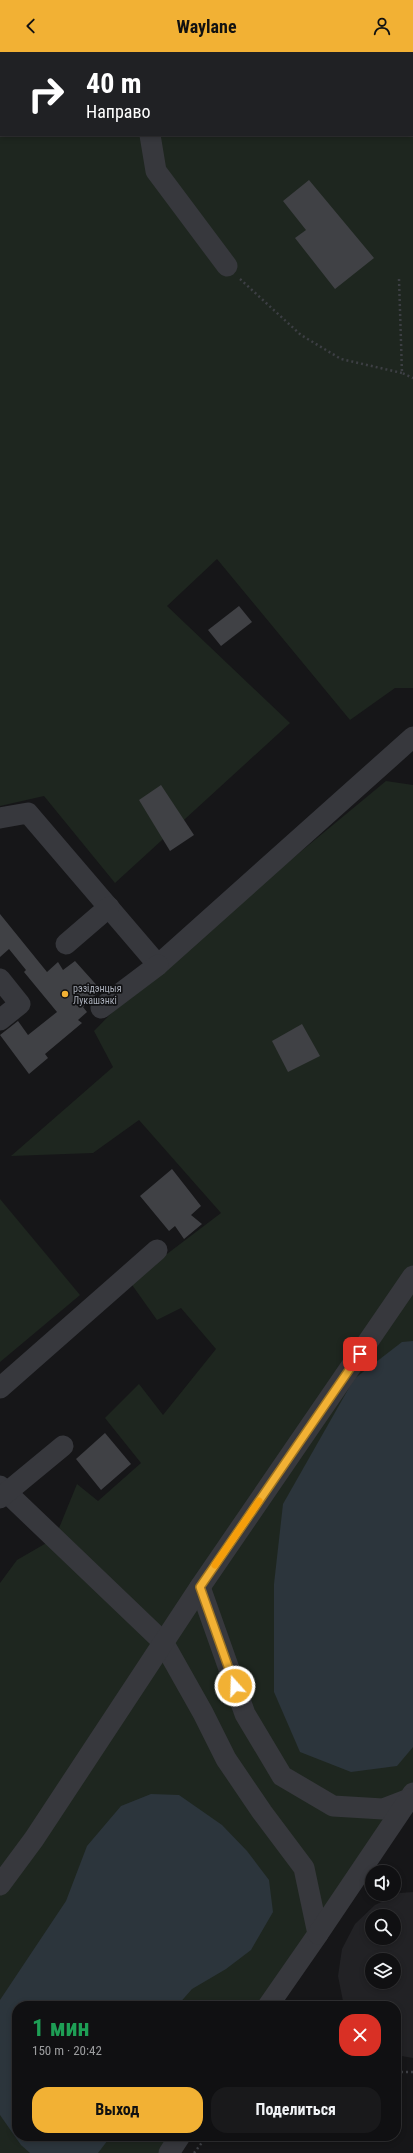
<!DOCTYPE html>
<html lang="ru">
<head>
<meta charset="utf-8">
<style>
  body { margin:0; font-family:"Roboto Condensed",sans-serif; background:#19191b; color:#f1f3f6; height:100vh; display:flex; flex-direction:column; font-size:15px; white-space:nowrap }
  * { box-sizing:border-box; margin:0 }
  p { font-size:13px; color:#9c9d9f }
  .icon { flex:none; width:22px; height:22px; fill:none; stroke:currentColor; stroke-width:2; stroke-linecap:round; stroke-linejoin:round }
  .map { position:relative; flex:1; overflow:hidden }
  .sheet { position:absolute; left:12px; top:1949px; width:389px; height:140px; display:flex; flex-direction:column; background:#101012; border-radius:16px; box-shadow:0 2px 6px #0003,0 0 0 1px #303032 }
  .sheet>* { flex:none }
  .banner { position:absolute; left:0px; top:0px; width:413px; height:84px; box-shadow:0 2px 6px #0003,0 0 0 1px #303032; background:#202124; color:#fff; overflow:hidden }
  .tools { position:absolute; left:365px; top:1813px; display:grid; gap:8px }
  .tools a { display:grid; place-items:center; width:36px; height:36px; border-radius:50%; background:#101012; box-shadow:0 2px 6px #0003,0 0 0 1px #303032; font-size:20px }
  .pin { position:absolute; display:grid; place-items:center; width:34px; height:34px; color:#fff; margin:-17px; border-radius:8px; box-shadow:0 2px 6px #0006 }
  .me { position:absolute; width:44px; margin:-22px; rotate:340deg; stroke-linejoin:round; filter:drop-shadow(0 0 3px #0008) }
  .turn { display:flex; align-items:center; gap:14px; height:84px; padding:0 20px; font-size:18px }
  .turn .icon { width:52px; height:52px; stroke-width:2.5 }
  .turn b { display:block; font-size:28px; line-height:34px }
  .round { display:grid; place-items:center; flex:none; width:42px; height:42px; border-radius:16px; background:#19191b }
  .overview { display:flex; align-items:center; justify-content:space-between; height:68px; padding:0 20px }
  h1 { font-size:24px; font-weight:700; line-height:30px; color:#1e9e55 }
  .button { display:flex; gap:8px; margin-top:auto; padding:8px 20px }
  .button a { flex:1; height:46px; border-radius:16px; background:#f2b134; color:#111; font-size:16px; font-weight:700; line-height:46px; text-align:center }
  .button a+a { background:#19191b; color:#f1f3f6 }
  header { display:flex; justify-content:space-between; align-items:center; height:52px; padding:0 20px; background:#f2b134; color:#111; font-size:18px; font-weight:700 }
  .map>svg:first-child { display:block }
  .built { fill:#222225; fill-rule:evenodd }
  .green { fill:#1e261f; fill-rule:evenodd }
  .water { fill:#2c353c }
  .building { fill:#404145 }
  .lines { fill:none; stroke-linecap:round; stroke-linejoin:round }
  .path { stroke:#3d3f44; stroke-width:2.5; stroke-dasharray:2 3; stroke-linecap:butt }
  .minor { stroke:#37383d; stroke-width:21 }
  .route-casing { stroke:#9d7322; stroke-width:10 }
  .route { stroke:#f2b134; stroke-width:7 }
  .slow { stroke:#f59e0b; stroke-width:7 }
  .poi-dot { fill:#f2b134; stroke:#111113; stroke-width:1.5 }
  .labels { text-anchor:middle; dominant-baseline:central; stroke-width:3.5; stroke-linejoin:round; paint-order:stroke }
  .poi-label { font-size:10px; fill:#a8adb8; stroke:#111113; text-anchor:start }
</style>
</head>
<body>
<header><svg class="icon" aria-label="back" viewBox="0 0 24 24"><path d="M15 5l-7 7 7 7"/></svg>Waylane<svg class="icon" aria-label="person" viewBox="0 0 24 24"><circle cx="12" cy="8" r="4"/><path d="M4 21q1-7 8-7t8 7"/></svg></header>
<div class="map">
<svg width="413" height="2101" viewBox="0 0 413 2101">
  <rect width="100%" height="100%" fill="#161618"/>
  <path class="built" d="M413,1840V2006L396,2003V1954H344L338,1924L342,1897L355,1872L375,1853L400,1841ZM372,1864H394V1886H372ZM372,1908H394V1930H372Z"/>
  <g class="green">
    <path d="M0,0H413V636H395L350,668L217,507L167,554L290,671L115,831L44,744L0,754ZM1,1H412V83H1Z"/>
    <path d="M386,729L413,733V1749L275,1954H17V2084H188L176,2101H0V1531L17,1508L55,1486L77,1432L98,1449L141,1411L105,1366L139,1332L163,1363L216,1297L181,1256L157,1268L130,1230L221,1161L139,1068L93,1101L11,1104L113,1015L94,979L136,936Z"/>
    <path d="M0,1147L80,1243L0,1310Z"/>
  </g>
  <g class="water">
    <path d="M413,1289V1695L397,1714L351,1720L300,1700L274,1640V1532L283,1452L354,1327L402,1290Z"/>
    <path d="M151,1742L179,1743L222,1773L247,1799L269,1828L273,1860L251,1898L226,1917L192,1937L177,1954H17V2084H111L98,2101H30L21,2093L0,2063V1948L66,1849L87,1794L121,1754Z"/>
  </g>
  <g class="building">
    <path d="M309,128L374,206L335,237L295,186L306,178L283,149Z"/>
    <path d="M239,554L252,570L221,594L208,578Z"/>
    <path d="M161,733L194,783L170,799L139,748Z"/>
    <path d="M0,862L47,920L58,910L63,918L75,909L101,938L83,955L87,960L78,968L82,971L45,1002L48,1006L29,1022L0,983L18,969L28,983L57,960L24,920L26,918L9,897L0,905Z"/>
    <path d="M302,972L320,1004L288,1020L272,989Z"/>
    <path d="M172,1117L201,1154L191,1163L202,1172L184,1187L175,1174L169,1179L140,1144Z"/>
    <path d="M105,1381L131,1412L101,1438L76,1407Z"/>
  </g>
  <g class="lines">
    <g class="path">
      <path d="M240,227L301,283L341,307L402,321"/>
      <path d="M399,227L402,321L413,326"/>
      <path d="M396,2020H413"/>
      <path d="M194,2101L207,2084"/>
    </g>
    <g class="minor">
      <path d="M135,0L136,1"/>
      <path d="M150,83L156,119L227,214"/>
      <path d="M0,766L28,761L158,913L413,685"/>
      <path d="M66,892L109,855"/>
      <path d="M0,927L20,952L0,968"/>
      <path d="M101,956L158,913"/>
      <path d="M0,1336L157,1198"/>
      <path d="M0,1434L163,1590L203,1661L226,1707L262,1760L304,1816L318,1882L268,1954"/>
      <path d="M0,1446L63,1394"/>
      <path d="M200,1535L245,1662L282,1724L333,1754L383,1757L409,1747L413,1741"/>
      <path d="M0,1833L34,1787L200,1535L413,1224"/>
      <path d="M318,1882L409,1747"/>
      <path d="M169,2101L180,2084"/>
    </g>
  </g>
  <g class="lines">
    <g class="route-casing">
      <path id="route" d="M235,1634L200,1535L360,1302"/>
    </g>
    <use href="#route" class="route"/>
    <path class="slow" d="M215,1513L259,1449"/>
  </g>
  <circle class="poi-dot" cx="65" cy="942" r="4"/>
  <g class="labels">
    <g class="poi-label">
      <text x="73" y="936">рэзідэнцыя<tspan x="73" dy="12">Лукашэнкі</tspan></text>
    </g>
  </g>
</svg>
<div class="tools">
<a><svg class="icon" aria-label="sound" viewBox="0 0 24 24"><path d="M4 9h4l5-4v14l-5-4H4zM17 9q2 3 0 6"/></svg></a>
<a><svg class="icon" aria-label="search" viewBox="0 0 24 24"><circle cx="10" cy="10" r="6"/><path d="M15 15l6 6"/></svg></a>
<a><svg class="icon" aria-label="layers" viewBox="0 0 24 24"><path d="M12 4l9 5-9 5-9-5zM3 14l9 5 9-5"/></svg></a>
</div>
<div class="pin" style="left:360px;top:1302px;background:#d93025"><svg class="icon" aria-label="arrive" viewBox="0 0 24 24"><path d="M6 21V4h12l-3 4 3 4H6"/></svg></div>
<svg class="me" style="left:235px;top:1634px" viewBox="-20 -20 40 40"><circle r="17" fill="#f2b134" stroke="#fff" stroke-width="3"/><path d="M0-11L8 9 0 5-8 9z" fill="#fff"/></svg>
<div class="banner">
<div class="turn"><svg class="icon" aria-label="right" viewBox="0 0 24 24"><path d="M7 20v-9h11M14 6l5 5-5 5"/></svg><div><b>40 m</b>Направо</div></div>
</div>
<section class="sheet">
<div class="overview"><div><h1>1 мин</h1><p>150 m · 20:42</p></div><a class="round" style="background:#d93025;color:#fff"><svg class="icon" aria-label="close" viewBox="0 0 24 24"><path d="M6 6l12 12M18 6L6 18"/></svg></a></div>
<div class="button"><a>Выход</a><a>Поделиться</a></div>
</section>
</div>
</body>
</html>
